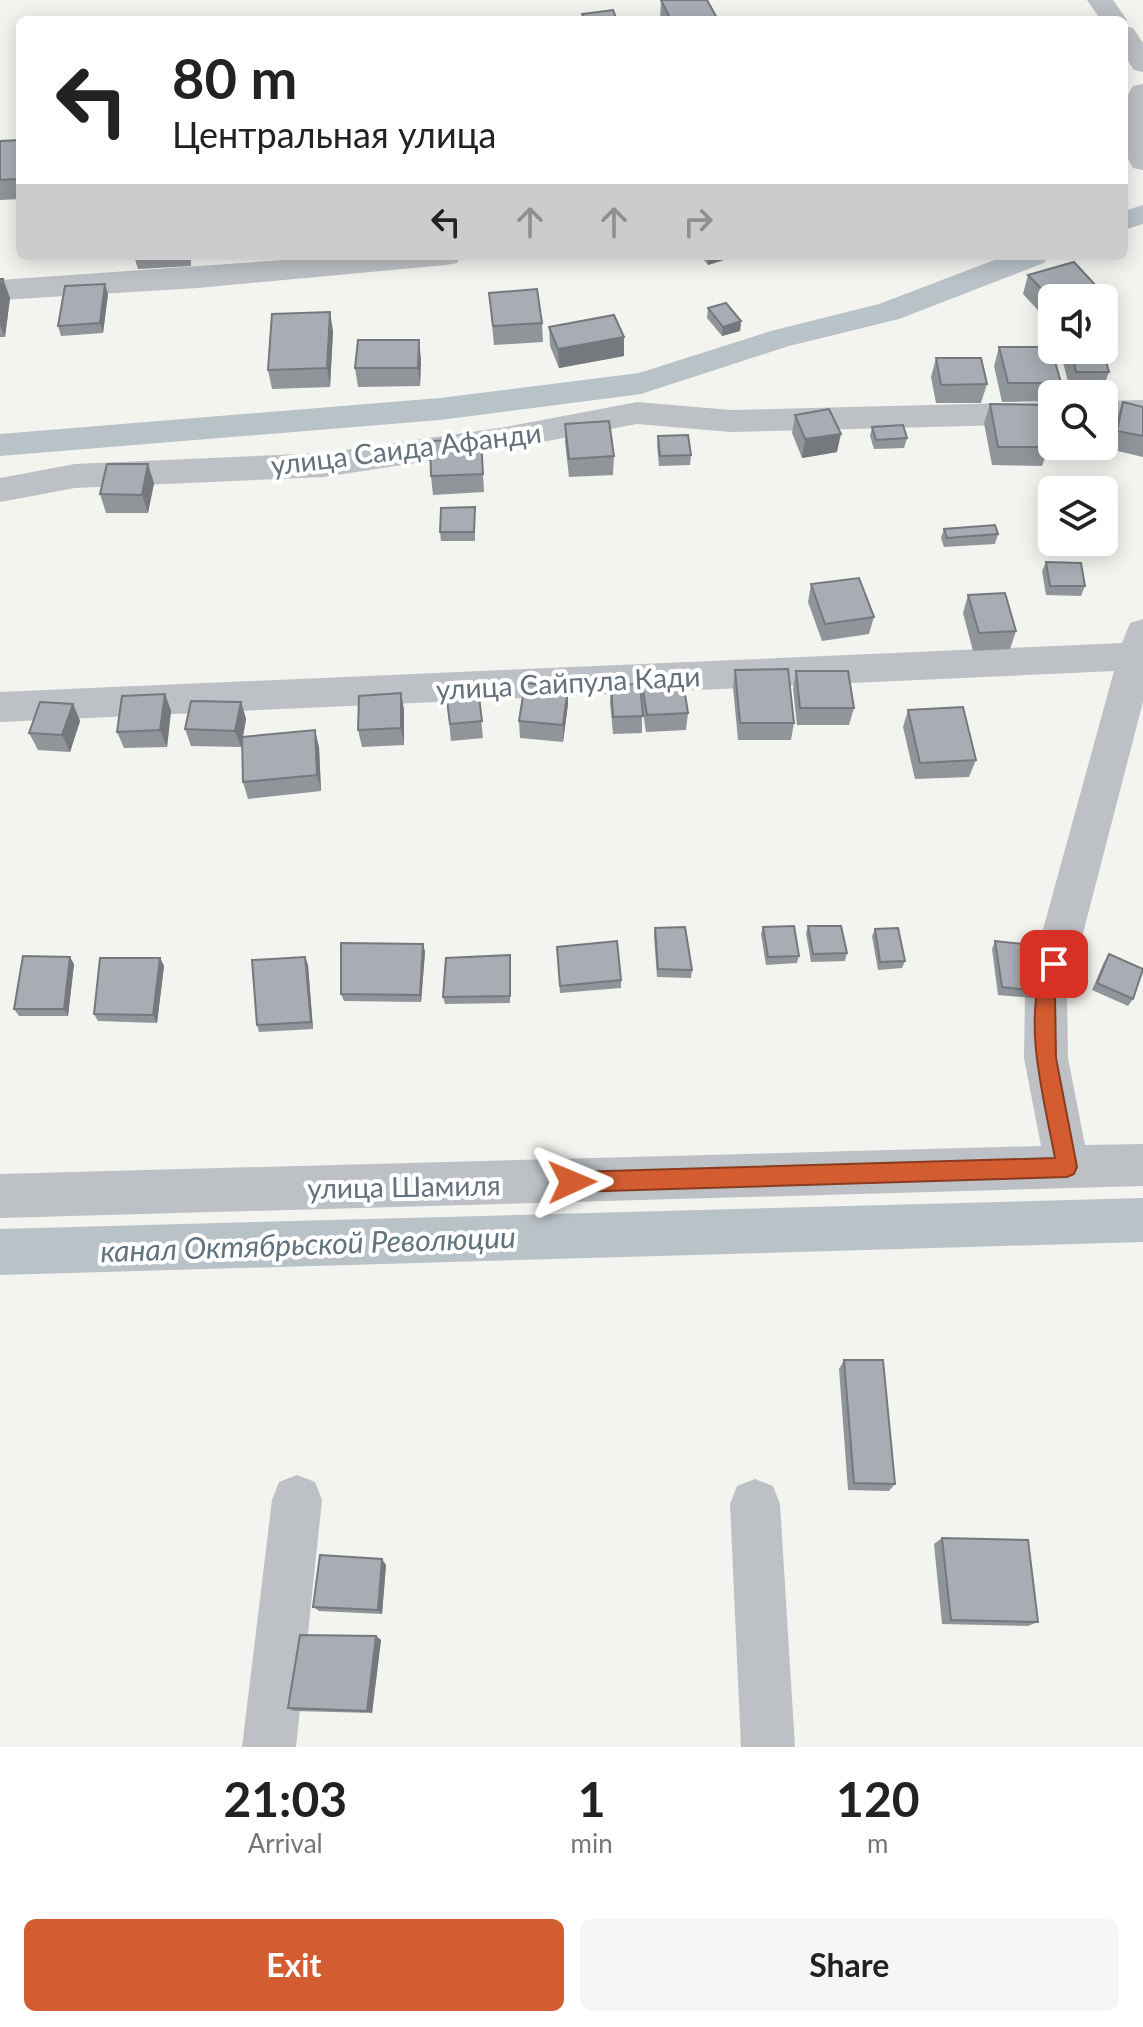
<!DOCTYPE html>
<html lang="en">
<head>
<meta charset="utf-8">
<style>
  body { margin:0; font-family:Lato,sans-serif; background:#f6f6f6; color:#222; height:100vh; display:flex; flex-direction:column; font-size:30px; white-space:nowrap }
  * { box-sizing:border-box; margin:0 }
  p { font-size:26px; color:#767676 }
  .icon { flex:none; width:44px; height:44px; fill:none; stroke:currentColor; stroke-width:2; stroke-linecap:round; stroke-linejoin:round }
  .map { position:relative; height:1747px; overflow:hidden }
  .details { display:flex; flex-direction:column; background:#fff; flex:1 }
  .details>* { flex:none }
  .banner { position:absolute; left:16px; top:16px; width:1112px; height:244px; border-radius:12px; box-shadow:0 4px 20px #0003; background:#fff; color:#222; overflow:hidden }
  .tools { position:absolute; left:1038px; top:284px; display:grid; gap:16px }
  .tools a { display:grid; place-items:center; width:80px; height:80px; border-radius:12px; background:#fff; box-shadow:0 4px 20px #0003; font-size:40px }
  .pin { position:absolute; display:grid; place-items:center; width:68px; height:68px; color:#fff; margin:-34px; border-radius:16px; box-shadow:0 4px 12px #0006 }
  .me { position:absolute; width:88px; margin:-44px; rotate:89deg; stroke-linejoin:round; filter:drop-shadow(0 0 6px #0008) }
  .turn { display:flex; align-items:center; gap:28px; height:168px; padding:0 24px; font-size:36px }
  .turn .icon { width:104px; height:104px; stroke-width:2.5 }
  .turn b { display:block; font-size:56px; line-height:68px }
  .lanes { display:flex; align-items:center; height:76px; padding:0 24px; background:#0003; justify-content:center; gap:40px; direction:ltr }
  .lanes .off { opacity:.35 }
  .eta { display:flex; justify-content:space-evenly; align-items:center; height:136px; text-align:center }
  .eta b { font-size:48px; font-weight:700; line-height:56px }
  .primary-button { display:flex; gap:16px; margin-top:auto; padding:16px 24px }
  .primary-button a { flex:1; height:92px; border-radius:12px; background:#d35d30; color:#fff; font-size:32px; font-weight:700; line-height:92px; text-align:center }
  .primary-button a+a { background:#f6f6f6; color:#222 }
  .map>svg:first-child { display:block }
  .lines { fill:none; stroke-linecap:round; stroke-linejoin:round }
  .canal { fill:#b9c2c7; fill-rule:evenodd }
  .minor { fill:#bdc0c4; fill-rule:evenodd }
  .wall { fill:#909599 }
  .shaded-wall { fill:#75797d }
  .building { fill:#a7adb2; stroke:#75797d; stroke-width:2 }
  .route { fill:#d35d30; stroke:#893c1f; stroke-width:2 }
  .labels { text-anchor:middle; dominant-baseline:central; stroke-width:8; stroke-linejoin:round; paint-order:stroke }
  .street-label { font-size:28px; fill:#65727e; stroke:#fff }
  .water-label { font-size:30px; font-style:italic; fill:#61737c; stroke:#fff }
</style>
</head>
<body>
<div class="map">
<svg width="1143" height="1747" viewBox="0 0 1143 1747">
  <rect width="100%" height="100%" fill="#f3f3f0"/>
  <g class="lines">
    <g class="canal">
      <path d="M1143,205V224L1124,230V211Z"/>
      <path d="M1005,256H1048L1044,263L899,319L789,346L641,394L440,420L0,456V434L440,398L639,373L771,331L879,304Z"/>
      <path d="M1143,1198V1242L0,1275V1229Z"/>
    </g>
    <g class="minor">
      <path d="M1087,0H1113L1127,20L1124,24V20H1101Z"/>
      <path d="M1124,26L1133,28L1143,43V72L1134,70L1124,55Z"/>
      <path d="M1143,84V170L1133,168C1119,147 1118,107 1133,86Z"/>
      <path d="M339,256H461L457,263L446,265L198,288L0,300V280Z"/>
      <path d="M1143,400V422L1104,423V401Z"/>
      <path d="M637,402L731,410L1052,402V424L731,432L637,424L506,449L324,477L75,488L0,502V478L75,464L324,453L506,427Z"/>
      <path d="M1143,619V702L1067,995L1068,1058L1085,1145L1143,1144V1186L0,1218V1174L1041,1146L1024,1058L1025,995L1114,671L0,722V692L1122,643L1130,623Z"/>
      <path d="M297,1475L315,1482L322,1500L296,1747H242L272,1500L279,1482Z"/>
      <path d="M755,1479L773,1486L780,1504L795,1747H741L730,1504L737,1486Z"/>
    </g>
  </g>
  <g class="wall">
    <path d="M661,0L718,20H660Z"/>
    <path d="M20,140V199L0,200V141Z"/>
    <path d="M134,256H191V266L138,269Z"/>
    <path d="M701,256H728L727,259L708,265Z"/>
    <path d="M1074,262L1052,317L1046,319L1023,294L1028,275Z"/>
    <path d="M0,279H3L10,298L5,337H0Z"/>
    <path d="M489,293L542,323L543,342L494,345Z"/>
    <path d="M108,294L103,333L61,336L58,326Z"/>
    <path d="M708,308L741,321L740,331L722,336L707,318Z"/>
    <path d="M549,327L624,337V356L559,368L550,346Z"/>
    <path d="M333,331L330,387L272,389L268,370Z"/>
    <path d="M999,347L1061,383L1057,394H1052V401L1002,402L994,366Z"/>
    <path d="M1060,350H1103L1109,372L1102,391L1070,390Z"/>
    <path d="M936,358L987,384L981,403H936L931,377Z"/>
    <path d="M421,359L420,386L358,387L355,368Z"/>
    <path d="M1123,402L1143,407V457L1109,449L1115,421Z"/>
    <path d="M990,404L1049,447L1042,466L992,465L984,423Z"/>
    <path d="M795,415L837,452L802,458L792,433Z"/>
    <path d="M565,424L614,456L613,475L569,477L565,442Z"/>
    <path d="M872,427L907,438L904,448L874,449L870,436Z"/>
    <path d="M658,436L691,455L690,465L659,466L657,445Z"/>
    <path d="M481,439L484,492L433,495L431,476Z"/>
    <path d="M154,483L148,513H106L100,494Z"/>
    <path d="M475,507V541H441L440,532Z"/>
    <path d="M944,529L998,534L995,544L944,547L941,538Z"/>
    <path d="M1046,562L1085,586L1081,596L1046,595L1042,571Z"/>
    <path d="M811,584L874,617L869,634L822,641L808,602Z"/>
    <path d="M968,595L1016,631L1010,649L973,651L963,613Z"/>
    <path d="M735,670L794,723L791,740H738L733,687Z"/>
    <path d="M796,671L854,708L849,725H797L793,689Z"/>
    <path d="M642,684L688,713L686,730L646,732L642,706V733L613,734L610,702L611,685L641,699Z"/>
    <path d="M478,689L483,738L451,741L446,692Z"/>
    <path d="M401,693L404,710V745L362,747L358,730Z"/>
    <path d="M165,694L171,711L167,747L124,748L117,732Z"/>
    <path d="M241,702L246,719L243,737L319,747L321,791L248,799L243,782L242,738L241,747L191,746L185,729Z"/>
    <path d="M73,704L80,721L70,752L38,750L29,733Z"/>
    <path d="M568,704L563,742L520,738L519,721Z"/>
    <path d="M908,710L976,760L969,777L915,779L903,727Z"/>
    <path d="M808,926L847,953L845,961L811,962L806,933Z"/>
    <path d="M763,927L799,956L797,963L766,965L761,934Z"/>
    <path d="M655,928L692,970L691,978L657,977L654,936Z"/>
    <path d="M875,929L905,961L902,968L878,970L872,936Z"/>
    <path d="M995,941L1038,991L1034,998L998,995L992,949Z"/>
    <path d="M423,944L425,952L421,1002L344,1001L341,994Z"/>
    <path d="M557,947L621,980V988L560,993Z"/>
    <path d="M1109,954L1133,999L1128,1006L1092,990L1104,962Z"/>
    <path d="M305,957L308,965L313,1029L259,1032L257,1025Z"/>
    <path d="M160,958L164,966L157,1023L98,1021L94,1014Z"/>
    <path d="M510,962V1003L445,1004L443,997Z"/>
    <path d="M74,964L68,1016H19L14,1009Z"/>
    <path d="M844,1360L895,1484L889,1491L848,1490L839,1369Z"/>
    <path d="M942,1538L1038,1622L1028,1626L942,1624L934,1544Z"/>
    <path d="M386,1565L382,1614L319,1611L313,1607Z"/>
    <path d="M376,1636L381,1640L372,1713L294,1711L288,1708Z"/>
  </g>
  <g class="shaded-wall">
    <path d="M709,256H728L727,259L708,265Z"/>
    <path d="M3,279L10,298L5,337L0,325V299Z"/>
    <path d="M105,284L108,294L103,333L100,323Z"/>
    <path d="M1097,287L1094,298H1059Z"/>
    <path d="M1052,300V317L1046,319Z"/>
    <path d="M330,312L333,331L330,387L327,368Z"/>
    <path d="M741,321L740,331L722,336L723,327Z"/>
    <path d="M624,337V356L559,368L558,349Z"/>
    <path d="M419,340L421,359L420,386L418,368Z"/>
    <path d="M841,434L837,452L802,458L805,439Z"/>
    <path d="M148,464L154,483L148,513L142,495Z"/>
    <path d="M568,687V704L563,742V725Z"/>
    <path d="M401,693L404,710V745L401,728Z"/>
    <path d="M165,694L171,711L167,747L160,730Z"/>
    <path d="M241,702L246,719L241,747L235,731Z"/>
    <path d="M73,704L80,721L70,752L62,735Z"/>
    <path d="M315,730L319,747L321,791L317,775Z"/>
    <path d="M423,944L425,952L421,1002L420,995Z"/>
    <path d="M70,957L74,964L68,1016L64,1009Z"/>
    <path d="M305,957L308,965L313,1029L311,1022Z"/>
    <path d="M160,958L164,966L157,1023L153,1015Z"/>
    <path d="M382,1559L386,1565L382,1614L378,1610Z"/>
    <path d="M376,1636L381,1640L372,1713L367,1711Z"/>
  </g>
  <g class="building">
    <path d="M661,0H707L718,20H671Z"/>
    <path d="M613,10L617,20H585L582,14Z"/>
    <path d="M20,140V164L18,179L0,180V141Z"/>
    <path d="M1074,262L1097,287L1059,298H1052V300L1028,275Z"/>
    <path d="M0,279H3L0,299Z"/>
    <path d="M105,284L100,323L58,326L65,286Z"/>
    <path d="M537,289L542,323L493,326L489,293Z"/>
    <path d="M726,303L741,321L723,327L708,308Z"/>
    <path d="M330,312L327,368L268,370L272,314Z"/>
    <path d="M614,315L624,337L558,349L549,327Z"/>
    <path d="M358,340H419L418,368H355Z"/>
    <path d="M999,347H1051L1061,383H1008Z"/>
    <path d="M1071,350H1103L1109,372H1076Z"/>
    <path d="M936,358H981L987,384L941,385Z"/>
    <path d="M1123,402L1143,407V436L1117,431Z"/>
    <path d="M990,404L1039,405L1049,447H998Z"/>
    <path d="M829,409L841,434L805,439L795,415Z"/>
    <path d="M609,421L614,456L569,459L565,424Z"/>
    <path d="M903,425L907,438L876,440L872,427Z"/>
    <path d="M688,435L691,455L660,456L658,436Z"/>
    <path d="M481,439L483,474L431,476L430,441Z"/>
    <path d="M107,464H148L142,495L100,494Z"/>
    <path d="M475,507L474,532H440L441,508Z"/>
    <path d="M995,525L998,534L947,538L944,529Z"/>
    <path d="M1046,562L1081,563L1085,586H1050Z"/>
    <path d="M859,578L874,617L825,624L811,584Z"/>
    <path d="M1005,593L1016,631L979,633L968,595Z"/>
    <path d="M788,669L794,723H740L735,670Z"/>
    <path d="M796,671H848L854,708H800Z"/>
    <path d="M683,681L688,713L647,715L642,684Z"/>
    <path d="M525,683L568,687L563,725L519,721Z"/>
    <path d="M640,684L643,716L613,717L611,685Z"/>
    <path d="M478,689L482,721L450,724L446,692Z"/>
    <path d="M401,693V728L358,730L359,696Z"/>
    <path d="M165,694L160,730L117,732L122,696Z"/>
    <path d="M191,701L241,702L235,731L185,729Z"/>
    <path d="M40,702L73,704L62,735L29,733Z"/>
    <path d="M963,707L976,760L920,763L908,710Z"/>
    <path d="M315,730L317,775L243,782L242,737Z"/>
    <path d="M794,926L799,956L768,957L763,927Z"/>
    <path d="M808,926H841L847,953L813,954Z"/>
    <path d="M685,927L692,970L658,969L655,928Z"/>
    <path d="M898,928L905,961L880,962L875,929Z"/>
    <path d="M617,941L621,980L560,986L557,947Z"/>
    <path d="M995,941L1042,946L1038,991L1002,987Z"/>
    <path d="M341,943L423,944L420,995L341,994Z"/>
    <path d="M1109,954L1143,969L1133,999L1097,983Z"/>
    <path d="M510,955V996L443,997L446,958Z"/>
    <path d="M23,956L70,957L64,1009H14Z"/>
    <path d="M305,957L311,1022L257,1025L252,960Z"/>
    <path d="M100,958H160L153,1015L94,1014Z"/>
    <path d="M844,1360H883L895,1484L854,1483Z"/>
    <path d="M942,1538L1028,1540L1038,1622L951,1620Z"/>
    <path d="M320,1555L382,1559L378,1610L313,1607Z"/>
    <path d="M300,1635L376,1636L367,1711L288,1708Z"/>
  </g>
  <path class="route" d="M1054,956L1061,959L1063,964L1055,995L1056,1058L1077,1167L1074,1174L1067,1177L572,1192L564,1189L561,1182L564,1175L572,1172L1055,1158C1044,1098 1020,1016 1047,959Z"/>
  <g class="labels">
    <g class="street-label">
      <text transform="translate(406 448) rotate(-7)">улица Саида Афанди</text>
      <text transform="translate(568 682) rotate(-3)">улица Сайпула Кади</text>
      <text transform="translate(404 1186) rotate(-1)">улица Шамиля</text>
    </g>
    <g class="water-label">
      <text transform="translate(308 1243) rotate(-2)">канал Октябрьской Революции</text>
    </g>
  </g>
</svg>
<div class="tools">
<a><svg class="icon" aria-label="sound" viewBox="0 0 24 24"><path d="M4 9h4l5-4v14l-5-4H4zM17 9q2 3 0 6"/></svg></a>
<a><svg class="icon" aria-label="search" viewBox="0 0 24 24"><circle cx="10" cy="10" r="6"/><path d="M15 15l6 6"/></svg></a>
<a><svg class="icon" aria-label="layers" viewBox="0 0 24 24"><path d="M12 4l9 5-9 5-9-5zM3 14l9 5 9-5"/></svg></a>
</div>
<div class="pin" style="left:1054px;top:964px;background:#d93025"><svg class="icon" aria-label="arrive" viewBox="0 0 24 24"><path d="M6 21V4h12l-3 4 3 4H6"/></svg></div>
<svg class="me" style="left:572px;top:1182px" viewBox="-20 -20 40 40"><path d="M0-17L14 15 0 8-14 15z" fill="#d35d30" stroke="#fff" stroke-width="4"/></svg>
<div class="banner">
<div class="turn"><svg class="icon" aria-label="left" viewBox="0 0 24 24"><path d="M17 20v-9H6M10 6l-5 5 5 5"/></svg><div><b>80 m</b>Центральная улица</div></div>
<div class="lanes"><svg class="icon" aria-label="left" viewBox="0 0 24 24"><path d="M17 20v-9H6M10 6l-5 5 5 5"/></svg><svg class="icon off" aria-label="ahead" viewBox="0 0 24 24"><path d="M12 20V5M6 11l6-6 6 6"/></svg><svg class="icon off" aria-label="ahead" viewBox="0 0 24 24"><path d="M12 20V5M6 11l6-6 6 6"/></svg><svg class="icon off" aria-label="right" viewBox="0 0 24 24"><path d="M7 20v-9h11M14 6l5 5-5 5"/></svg></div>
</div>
</div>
<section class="details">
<div class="eta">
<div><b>21:03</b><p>Arrival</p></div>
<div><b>1</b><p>min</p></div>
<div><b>120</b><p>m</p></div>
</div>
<div class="primary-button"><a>Exit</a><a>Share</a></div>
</section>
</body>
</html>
